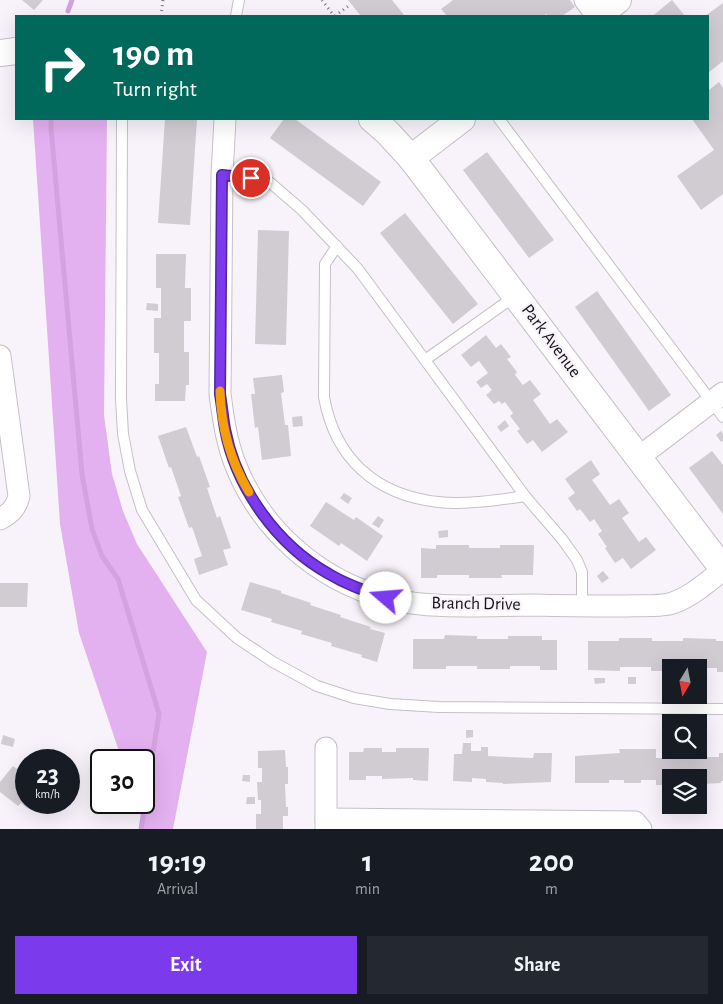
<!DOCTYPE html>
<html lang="en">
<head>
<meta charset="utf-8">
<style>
  body { margin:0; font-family:"Alegreya Sans",sans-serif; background:#242831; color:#f1f3f6; height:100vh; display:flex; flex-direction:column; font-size:19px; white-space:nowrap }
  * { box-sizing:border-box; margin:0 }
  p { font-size:16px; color:#9ea1a6 }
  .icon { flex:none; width:28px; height:28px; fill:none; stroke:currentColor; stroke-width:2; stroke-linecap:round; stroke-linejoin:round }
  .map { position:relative; height:829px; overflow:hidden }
  .side { display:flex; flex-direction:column; background:#171b24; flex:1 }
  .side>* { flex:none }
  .top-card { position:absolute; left:15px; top:15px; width:694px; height:105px; border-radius:0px; box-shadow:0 5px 20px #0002; background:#00695c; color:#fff; overflow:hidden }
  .needle { width:32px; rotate:190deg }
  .buttons { position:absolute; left:662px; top:659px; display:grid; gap:10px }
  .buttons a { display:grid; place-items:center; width:45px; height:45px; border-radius:0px; background:#171b24; box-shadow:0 5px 20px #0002; font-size:25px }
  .speed { position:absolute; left:15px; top:749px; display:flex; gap:10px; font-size:25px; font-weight:700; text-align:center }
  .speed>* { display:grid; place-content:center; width:65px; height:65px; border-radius:50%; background:#171b24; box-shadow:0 5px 20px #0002; line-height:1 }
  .speed small { font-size:12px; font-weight:400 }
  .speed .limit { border:2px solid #111; border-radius:8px; background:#fff; color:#111 }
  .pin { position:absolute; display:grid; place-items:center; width:42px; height:42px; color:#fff; margin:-21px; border:2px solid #fff; border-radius:50%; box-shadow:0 1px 5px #0007 }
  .me { position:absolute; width:55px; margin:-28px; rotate:288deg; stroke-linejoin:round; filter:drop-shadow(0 0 4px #0008) }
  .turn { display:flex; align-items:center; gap:18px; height:105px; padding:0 15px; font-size:22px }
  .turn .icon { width:65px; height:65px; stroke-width:2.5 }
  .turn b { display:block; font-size:35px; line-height:42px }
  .eta { display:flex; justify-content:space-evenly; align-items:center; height:85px; text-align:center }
  .eta b { font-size:30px; font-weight:600; line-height:35px }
  .primary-button { display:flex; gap:10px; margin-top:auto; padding:10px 15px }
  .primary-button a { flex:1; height:58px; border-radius:0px; background:#7c3aed; color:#fff; font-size:20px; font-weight:600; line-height:58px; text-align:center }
  .primary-button a+a { background:#242831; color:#f1f3f6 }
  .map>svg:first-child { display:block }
  .forest { fill:#e4b1f0 }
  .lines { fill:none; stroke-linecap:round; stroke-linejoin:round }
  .stream { stroke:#d4a2e0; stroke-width:5 }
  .building { fill:#d1ccd2 }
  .service-casing { stroke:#c5c0c6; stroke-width:12 }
  .minor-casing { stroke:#c5c0c6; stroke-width:23 }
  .tertiary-casing { stroke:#c5c0c6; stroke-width:28 }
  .path { stroke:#7c797d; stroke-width:3; stroke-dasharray:1 4; stroke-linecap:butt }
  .service { stroke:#fff; stroke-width:10 }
  .minor { stroke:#fff; stroke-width:21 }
  .tertiary { stroke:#fff; stroke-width:26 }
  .route-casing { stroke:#51269a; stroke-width:12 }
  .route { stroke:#7c3aed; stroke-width:9 }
  .slow { stroke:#f59e0b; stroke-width:9 }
  .labels { text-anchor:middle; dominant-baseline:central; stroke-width:5; stroke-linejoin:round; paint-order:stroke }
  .street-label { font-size:18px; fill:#151315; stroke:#f8f3fa }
</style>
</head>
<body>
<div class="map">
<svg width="723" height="829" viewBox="0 0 723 829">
  <rect width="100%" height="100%" fill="#f8f3fa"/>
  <path class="forest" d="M33,119H107L104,415L112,474L123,511L137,544L207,652L173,829H140L143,821L136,803L144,802V760H122L79,633L60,524Z"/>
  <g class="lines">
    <g class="stream">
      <path d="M68,11L72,0"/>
      <path d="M51,119V128L82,474L92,529L102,556L118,579L159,714L141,829"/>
    </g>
  </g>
  <g class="building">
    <path d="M22,0H43L34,10Z"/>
    <path d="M348,0H392L404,15L361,16Z"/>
    <path d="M453,0H570L575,7L562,16H548L546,14L543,16H447L441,9Z"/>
    <path d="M672,0L685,16H652L655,14Z"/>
    <path d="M723,3V61L708,73V16H705Z"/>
    <path d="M719,82L723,88V194L701,210L677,176L714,150L692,119H708V91Z"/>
    <path d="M165,119H197L190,225L158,223Z"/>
    <path d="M284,119H295L381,182L363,206L270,138Z"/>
    <path d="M487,152L554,240L529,258L463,170Z"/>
    <path d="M405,213L478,304L453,324L380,233Z"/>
    <path d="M258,230L289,231L286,345L255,344Z"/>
    <path d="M156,254H186L185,288H191V321H184V352H189V385H186L185,401H155V384H159V353H154V318H161V288H156Z"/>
    <path d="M597,291L671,395L649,411L575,307Z"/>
    <path d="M147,303L158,304V311L146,310Z"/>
    <path d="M486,335L496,348L501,344L511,357L507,359L517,372L515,375L523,385L530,380L541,394L533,400L550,424L557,419L568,432L542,452L533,440L527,444L517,431L520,429L510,416L513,413L505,402L502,404L499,401L494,404L486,395L492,390L487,384L481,388L476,382L488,373L479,361L471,367L461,355Z"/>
    <path d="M282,375L284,392L281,393L285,425H288L291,456L262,460L258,427L255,428L251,394H255L253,378Z"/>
    <path d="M302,416L303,426L293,427L292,417Z"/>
    <path d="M505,420L509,426L501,432L497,427Z"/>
    <path d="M186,427L197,457L199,456L210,487L207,488L217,518L220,516L231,548L223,550L228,565L199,575L194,559L202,556L192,527L189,528L178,497L181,496L171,467L169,468L158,436Z"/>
    <path d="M721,431L723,434V441L721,442L716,435Z"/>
    <path d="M712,451L723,465V514L689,468Z"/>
    <path d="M591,460L600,474L592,480L610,505L619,499L629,513L622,518L639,542L646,537L656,550L631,569L623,558L615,563L605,548L607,547L598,534L602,531L594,519L590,522L580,509L577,511L568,498L575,493L565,479Z"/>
    <path d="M344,493L352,498L348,504L340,498Z"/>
    <path d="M326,502L354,520L356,517L383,536L367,561L341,543L339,546L310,526Z"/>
    <path d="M378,516L384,520L379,528L372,524Z"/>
    <path d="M448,530V537L439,538L438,531Z"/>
    <path d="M436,545H469V548H500V545H534L533,575H501L502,578H469V575H437V578H421V548L436,549Z"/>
    <path d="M603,571L609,578L602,583L597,576Z"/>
    <path d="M250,582L281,591V593L311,603L310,605L341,615L340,617L371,627L370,629L385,633L377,662L361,657L362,655L331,646L332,643L301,634L302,631L271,622L272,619L241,610Z"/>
    <path d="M0,583H28L27,607H0Z"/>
    <path d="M445,635L477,636V639H508V636H542V640H557V670H540V666H510V669H477V666H446V669H413V639H444Z"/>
    <path d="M619,638H652V641H683V638L716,639V641H723V672H717V668H671V671H651V667H620V671L588,670V641H619Z"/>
    <rect x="628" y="677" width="8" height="7"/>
    <path d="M594,678H605V683L595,684Z"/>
    <path d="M466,730H473V737L466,738Z"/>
    <path d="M3,735L15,739L13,747L1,744Z"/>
    <path d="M463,743H471V751H481V747H488V756L533,758L534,753H552L551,782L503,784V783L486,782V779L472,778V782L453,781L454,754H462Z"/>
    <path d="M364,748H382V752H396V748H429L428,781L413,780V778L382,779V776H366V780H349V752H363Z"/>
    <path d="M619,749H656V758H687V753H705V757H719V753H723V781H721V783L703,784V780H699V778H671V785H656V780H641V783H624V780H609V783H575V756L620,753Z"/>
    <path d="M285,750L286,767H288V784H285L286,807H288V816H283V829H256V814H261V800H258L257,782H262V768H258V751Z"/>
    <path d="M24,760L26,762V802H33L28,809L21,803L18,806L0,792V782L13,766L17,769Z"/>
    <path d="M243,775H250V782L242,781Z"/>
    <path d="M247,797H255V804H246Z"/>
  </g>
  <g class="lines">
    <g class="service-casing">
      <g id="service">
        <path d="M236,16L239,0"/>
        <path d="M122,119L121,399L123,434L130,471L142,510L196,600L237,638L273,662L317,686L354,698L390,704L439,707L723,709"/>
        <path d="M499,119L723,417"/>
        <path d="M222,175L266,179L302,210L358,269L525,496L562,539L577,560L582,572V606"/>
        <path d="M337,246L325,264L324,397C335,459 376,495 438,502C465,505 499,500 525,496"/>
        <path d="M425,360L515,296"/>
      </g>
    </g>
    <g class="minor-casing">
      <g id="minor">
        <path d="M585,0L597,16"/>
        <path d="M225,119L222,175L220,394C223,417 226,439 234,461C259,528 317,580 386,598C431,610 489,605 536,605C566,606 595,606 624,606C638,605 655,607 669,604C689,599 707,582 723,570"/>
        <path d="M0,356L19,496C16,508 11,513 0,519"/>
        <path d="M639,457L723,393"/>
        <path d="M326,748V829"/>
        <path d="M326,819L635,822L641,829"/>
      </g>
    </g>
    <g class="tertiary-casing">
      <g id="tertiary">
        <path d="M597,16L618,0"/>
        <path d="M0,53L16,51"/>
        <path d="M372,119L387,132L411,158L723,569"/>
        <path d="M411,158L462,119"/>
      </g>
    </g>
    <g class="path">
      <path d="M322,0L334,16"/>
      <path d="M161,16L163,0"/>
      <path d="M335,16L351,4"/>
    </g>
    <use href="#service" class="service"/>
    <use href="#minor" class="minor"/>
    <use href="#tertiary" class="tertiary"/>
  </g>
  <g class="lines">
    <g class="route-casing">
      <path id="route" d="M251,178L222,175L220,394C222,406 223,418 225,429C236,488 277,545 329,574C347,585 366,591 386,598"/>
    </g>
    <use href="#route" class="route"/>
    <path class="slow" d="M220,391C221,426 231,462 249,492"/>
  </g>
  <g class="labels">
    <g class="street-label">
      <text transform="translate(551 341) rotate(53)">Park Avenue</text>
      <text transform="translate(476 604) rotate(1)">Branch Drive</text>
    </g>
  </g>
</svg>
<div class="buttons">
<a><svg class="needle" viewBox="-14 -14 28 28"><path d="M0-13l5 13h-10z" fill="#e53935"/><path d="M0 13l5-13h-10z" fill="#9ea1a6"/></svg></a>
<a><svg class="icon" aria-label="search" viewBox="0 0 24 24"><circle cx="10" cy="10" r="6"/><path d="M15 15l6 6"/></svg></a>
<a><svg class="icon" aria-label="layers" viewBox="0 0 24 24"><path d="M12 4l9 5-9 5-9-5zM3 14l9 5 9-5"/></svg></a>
</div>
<div class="speed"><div>23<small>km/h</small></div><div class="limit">30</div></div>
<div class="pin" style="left:251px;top:178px;background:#d93025"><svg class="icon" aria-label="arrive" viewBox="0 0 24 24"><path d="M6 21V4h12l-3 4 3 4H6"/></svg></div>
<svg class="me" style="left:386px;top:598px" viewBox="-20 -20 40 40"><circle r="19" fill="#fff"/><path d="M0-13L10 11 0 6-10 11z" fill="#7c3aed"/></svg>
<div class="top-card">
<div class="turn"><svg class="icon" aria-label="right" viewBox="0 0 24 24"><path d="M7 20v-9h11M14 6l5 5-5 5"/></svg><div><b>190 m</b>Turn right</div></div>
</div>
</div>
<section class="side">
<div class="eta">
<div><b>19:19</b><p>Arrival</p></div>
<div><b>1</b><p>min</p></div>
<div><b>200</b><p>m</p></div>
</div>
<div class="primary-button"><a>Exit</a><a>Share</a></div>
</section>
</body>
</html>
